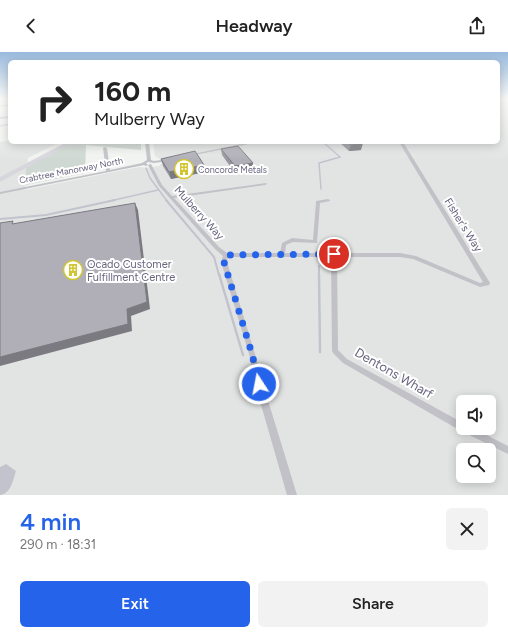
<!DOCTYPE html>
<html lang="en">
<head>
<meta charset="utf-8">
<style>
  body { margin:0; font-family:Figtree,sans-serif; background:#f2f2f2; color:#222; height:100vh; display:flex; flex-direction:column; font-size:15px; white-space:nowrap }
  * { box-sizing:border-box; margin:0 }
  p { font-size:13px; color:#767676 }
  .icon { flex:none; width:22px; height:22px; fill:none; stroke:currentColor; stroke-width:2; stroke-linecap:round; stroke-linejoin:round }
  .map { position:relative; height:443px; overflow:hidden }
  .panel { display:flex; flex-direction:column; background:#fff; flex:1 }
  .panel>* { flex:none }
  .banner { position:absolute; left:8px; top:8px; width:492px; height:84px; border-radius:6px; box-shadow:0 2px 10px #0003; background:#fff; color:#222; overflow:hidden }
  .fabs { position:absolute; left:456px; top:343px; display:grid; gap:8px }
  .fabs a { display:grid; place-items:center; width:40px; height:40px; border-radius:6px; background:#fff; box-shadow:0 2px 10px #0003; font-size:20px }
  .pin { position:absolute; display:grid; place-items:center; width:34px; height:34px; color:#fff; margin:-17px; border:2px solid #fff; border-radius:50%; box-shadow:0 1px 4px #0007 }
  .me { position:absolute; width:44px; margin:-22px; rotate:349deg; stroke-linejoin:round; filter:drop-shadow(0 0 3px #0008) }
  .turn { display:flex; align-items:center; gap:14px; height:84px; padding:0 20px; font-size:18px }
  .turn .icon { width:52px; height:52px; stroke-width:2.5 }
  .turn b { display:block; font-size:28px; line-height:34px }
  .round { display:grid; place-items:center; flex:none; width:42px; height:42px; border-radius:6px; background:#f2f2f2 }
  .overview { display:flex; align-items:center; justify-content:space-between; height:68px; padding:0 20px }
  h1 { font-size:24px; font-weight:600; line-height:30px; color:#2563eb }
  .cta { display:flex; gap:8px; margin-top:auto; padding:8px 20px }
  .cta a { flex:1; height:46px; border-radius:6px; background:#2563eb; color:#fff; font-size:16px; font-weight:600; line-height:46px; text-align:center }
  .cta a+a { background:#f2f2f2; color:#222 }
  header { display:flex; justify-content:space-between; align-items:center; height:52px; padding:0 20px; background:#fff; font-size:18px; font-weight:600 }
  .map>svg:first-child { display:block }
  .built { fill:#e2e4e3; fill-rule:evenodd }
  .green { fill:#cfd8d2 }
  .water { fill:#c2c3cd }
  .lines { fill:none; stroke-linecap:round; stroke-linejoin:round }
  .stream-far2 { stroke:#c2c3cd; stroke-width:1.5 }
  .stream-far1 { stroke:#c2c3cd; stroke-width:2 }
  .stream { stroke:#c2c3cd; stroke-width:2.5 }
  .street { fill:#c2c1c7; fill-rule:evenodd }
  .secondary { fill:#d7d6dd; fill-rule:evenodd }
  .primary { fill:#d7d6dd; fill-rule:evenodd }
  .wall { fill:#97969e }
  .shaded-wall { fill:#7b7a81 }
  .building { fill:#b0afb8; stroke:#7b7a81 }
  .route { stroke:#2563eb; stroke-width:7; stroke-dasharray:0 12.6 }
  .labels { text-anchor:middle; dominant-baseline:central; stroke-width:4; stroke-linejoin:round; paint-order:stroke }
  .far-poi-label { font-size:9px; fill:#68657e; stroke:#fff; text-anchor:start }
  .far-street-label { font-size:9px; fill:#68657e; stroke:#fff }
  .street-label { font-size:11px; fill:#68657e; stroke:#fff }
  .poi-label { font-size:11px; fill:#68657e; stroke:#fff; text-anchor:start }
  .near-street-label { font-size:13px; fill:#68657e; stroke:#fff }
</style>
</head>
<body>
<header><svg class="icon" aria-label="back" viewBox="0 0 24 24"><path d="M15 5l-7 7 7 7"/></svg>Headway<svg class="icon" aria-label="share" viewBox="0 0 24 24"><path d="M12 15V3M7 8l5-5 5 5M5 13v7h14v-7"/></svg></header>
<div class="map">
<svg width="508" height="443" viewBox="0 0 508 443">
  <rect width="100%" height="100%" fill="#f1f3f0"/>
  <path class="built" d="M498,46L508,47V443H0V90L10,88V90H60L28,106L25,138L139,115L146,116L159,114L162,111L160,107L155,104L153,90H498ZM463,350H489V376H463ZM463,398H489V424H463Z"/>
  <path class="green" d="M73,90H141V98L86,93L85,121L26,133V115Z"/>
  <path class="water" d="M6,412L16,419C13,428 11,442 0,443V415Z"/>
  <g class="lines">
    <g class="stream-far2">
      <path d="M323,90L340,105"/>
      <path d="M146,116L150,126L167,149"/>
      <path d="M321,137L319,111L340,105"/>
      <path d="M110,149L158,138"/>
    </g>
    <g class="stream-far1">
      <path d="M166,148L214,205L219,223"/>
      <path d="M0,167L46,163L115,148"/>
      <path d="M319,214V223"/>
    </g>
    <g class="stream">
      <path d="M219,222L243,303"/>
      <path d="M319,222L320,300"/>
    </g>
    <g class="street">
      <path d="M10,52V54L0,55V53Z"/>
      <path d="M10,64V66L0,67V65Z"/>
      <path d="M145,90H149L151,108L154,109L168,107L170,108L169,109L154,111L148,110L146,111L148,113L146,114L144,113L0,142V140L106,119L103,96L105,95L107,96L110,118L142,111L147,108Z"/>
      <path d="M251,90H258L190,104L188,103Z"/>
      <path d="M399,90H403L490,231L489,233L480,235L413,207L400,205H337L338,298L347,307L463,371V376H473L508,394V402L461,379L343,311L333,301L332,299L331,205H228L227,210L255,302L263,332L297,443H287L255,332L249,302L221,210L223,204L215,197L159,134L148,113L151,112L162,133L172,144L266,131L267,132L265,133L174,146L219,195L227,201H280L282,191L292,186L313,188L316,150V149L328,147L330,148V149L320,151L317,191L293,190L286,193L285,201H400L416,204L480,231L483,230Z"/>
    </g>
    <path class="secondary" d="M10,71V73L0,75V73Z"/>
    <path class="primary" d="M67,90H74L0,130V125Z"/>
  </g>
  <g class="wall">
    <path d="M339,90H361V98L349,99Z"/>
    <path d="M221,97L253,111V118L235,121L222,103Z"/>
    <path d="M161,107L205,120L171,127L163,114Z"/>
  </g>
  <g class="shaded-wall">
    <path d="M363,91L361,98L349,99L351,93Z"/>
    <path d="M253,111V118L235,121V114Z"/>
    <path d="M204,113L205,120L171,127L169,120Z"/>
    <path d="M135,151L138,158L150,257L131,264L132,279L0,314V305L127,257Z"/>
  </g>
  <g class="building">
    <path d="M347,90H361L363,91L351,93Z"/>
    <path d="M238,94L253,111L235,114L221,97Z"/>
    <path d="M195,99L204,113L169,120L161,107Z"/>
    <path d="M135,151L147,250L127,257L128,272L0,305V171L13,169L12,172Z"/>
  </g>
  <linearGradient id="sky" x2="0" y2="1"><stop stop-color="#99badd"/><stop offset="0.43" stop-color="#f9faf8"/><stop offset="1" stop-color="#f9faf8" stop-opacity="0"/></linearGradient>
  <rect width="508" height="108" fill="url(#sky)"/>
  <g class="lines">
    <path class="route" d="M259,332L252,302L224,210L226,203L334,202"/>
  </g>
  <defs>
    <g id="building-ring" transform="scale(1)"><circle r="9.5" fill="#fff" stroke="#d1c532" stroke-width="1.5"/><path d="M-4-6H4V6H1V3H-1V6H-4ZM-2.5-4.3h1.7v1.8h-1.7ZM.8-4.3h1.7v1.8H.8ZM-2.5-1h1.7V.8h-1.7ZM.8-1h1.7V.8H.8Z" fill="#d1c532"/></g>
  </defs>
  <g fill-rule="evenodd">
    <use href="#building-ring" x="184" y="117"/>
    <use href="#building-ring" x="73" y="218"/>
  </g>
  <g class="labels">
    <g class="far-poi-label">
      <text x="198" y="117">Concorde Metals</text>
    </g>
    <g class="far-street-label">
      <text transform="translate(71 118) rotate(-11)">Crabtree Manorway North</text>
    </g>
    <g class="street-label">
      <text transform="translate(199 161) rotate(48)">Mulberry Way</text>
      <text transform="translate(463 173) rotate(58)">Fisher's Way</text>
    </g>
    <g class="poi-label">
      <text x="87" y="212">Ocado Customer<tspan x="87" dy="13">Fulfillment Centre</tspan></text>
    </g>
    <g class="near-street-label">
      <text transform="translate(394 321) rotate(30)">Dentons Wharf</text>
    </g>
  </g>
</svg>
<div class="fabs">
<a><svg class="icon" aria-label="sound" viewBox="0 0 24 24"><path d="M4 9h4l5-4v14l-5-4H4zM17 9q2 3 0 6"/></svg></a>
<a><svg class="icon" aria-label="search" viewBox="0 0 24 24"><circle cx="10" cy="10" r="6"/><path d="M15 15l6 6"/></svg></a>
</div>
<div class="pin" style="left:334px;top:202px;background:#d93025"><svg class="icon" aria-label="arrive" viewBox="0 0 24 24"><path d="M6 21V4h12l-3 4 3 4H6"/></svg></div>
<svg class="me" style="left:259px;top:332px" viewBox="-20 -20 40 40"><circle r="17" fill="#2563eb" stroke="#fff" stroke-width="3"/><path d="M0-11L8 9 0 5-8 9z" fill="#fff"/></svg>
<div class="banner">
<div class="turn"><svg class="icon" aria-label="right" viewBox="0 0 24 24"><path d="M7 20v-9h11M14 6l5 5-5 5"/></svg><div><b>160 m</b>Mulberry Way</div></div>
</div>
</div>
<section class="panel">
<div class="overview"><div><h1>4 min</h1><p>290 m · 18:31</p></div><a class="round"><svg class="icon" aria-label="close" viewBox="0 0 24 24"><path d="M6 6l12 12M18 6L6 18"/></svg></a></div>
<div class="cta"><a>Exit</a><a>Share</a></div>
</section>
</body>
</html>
